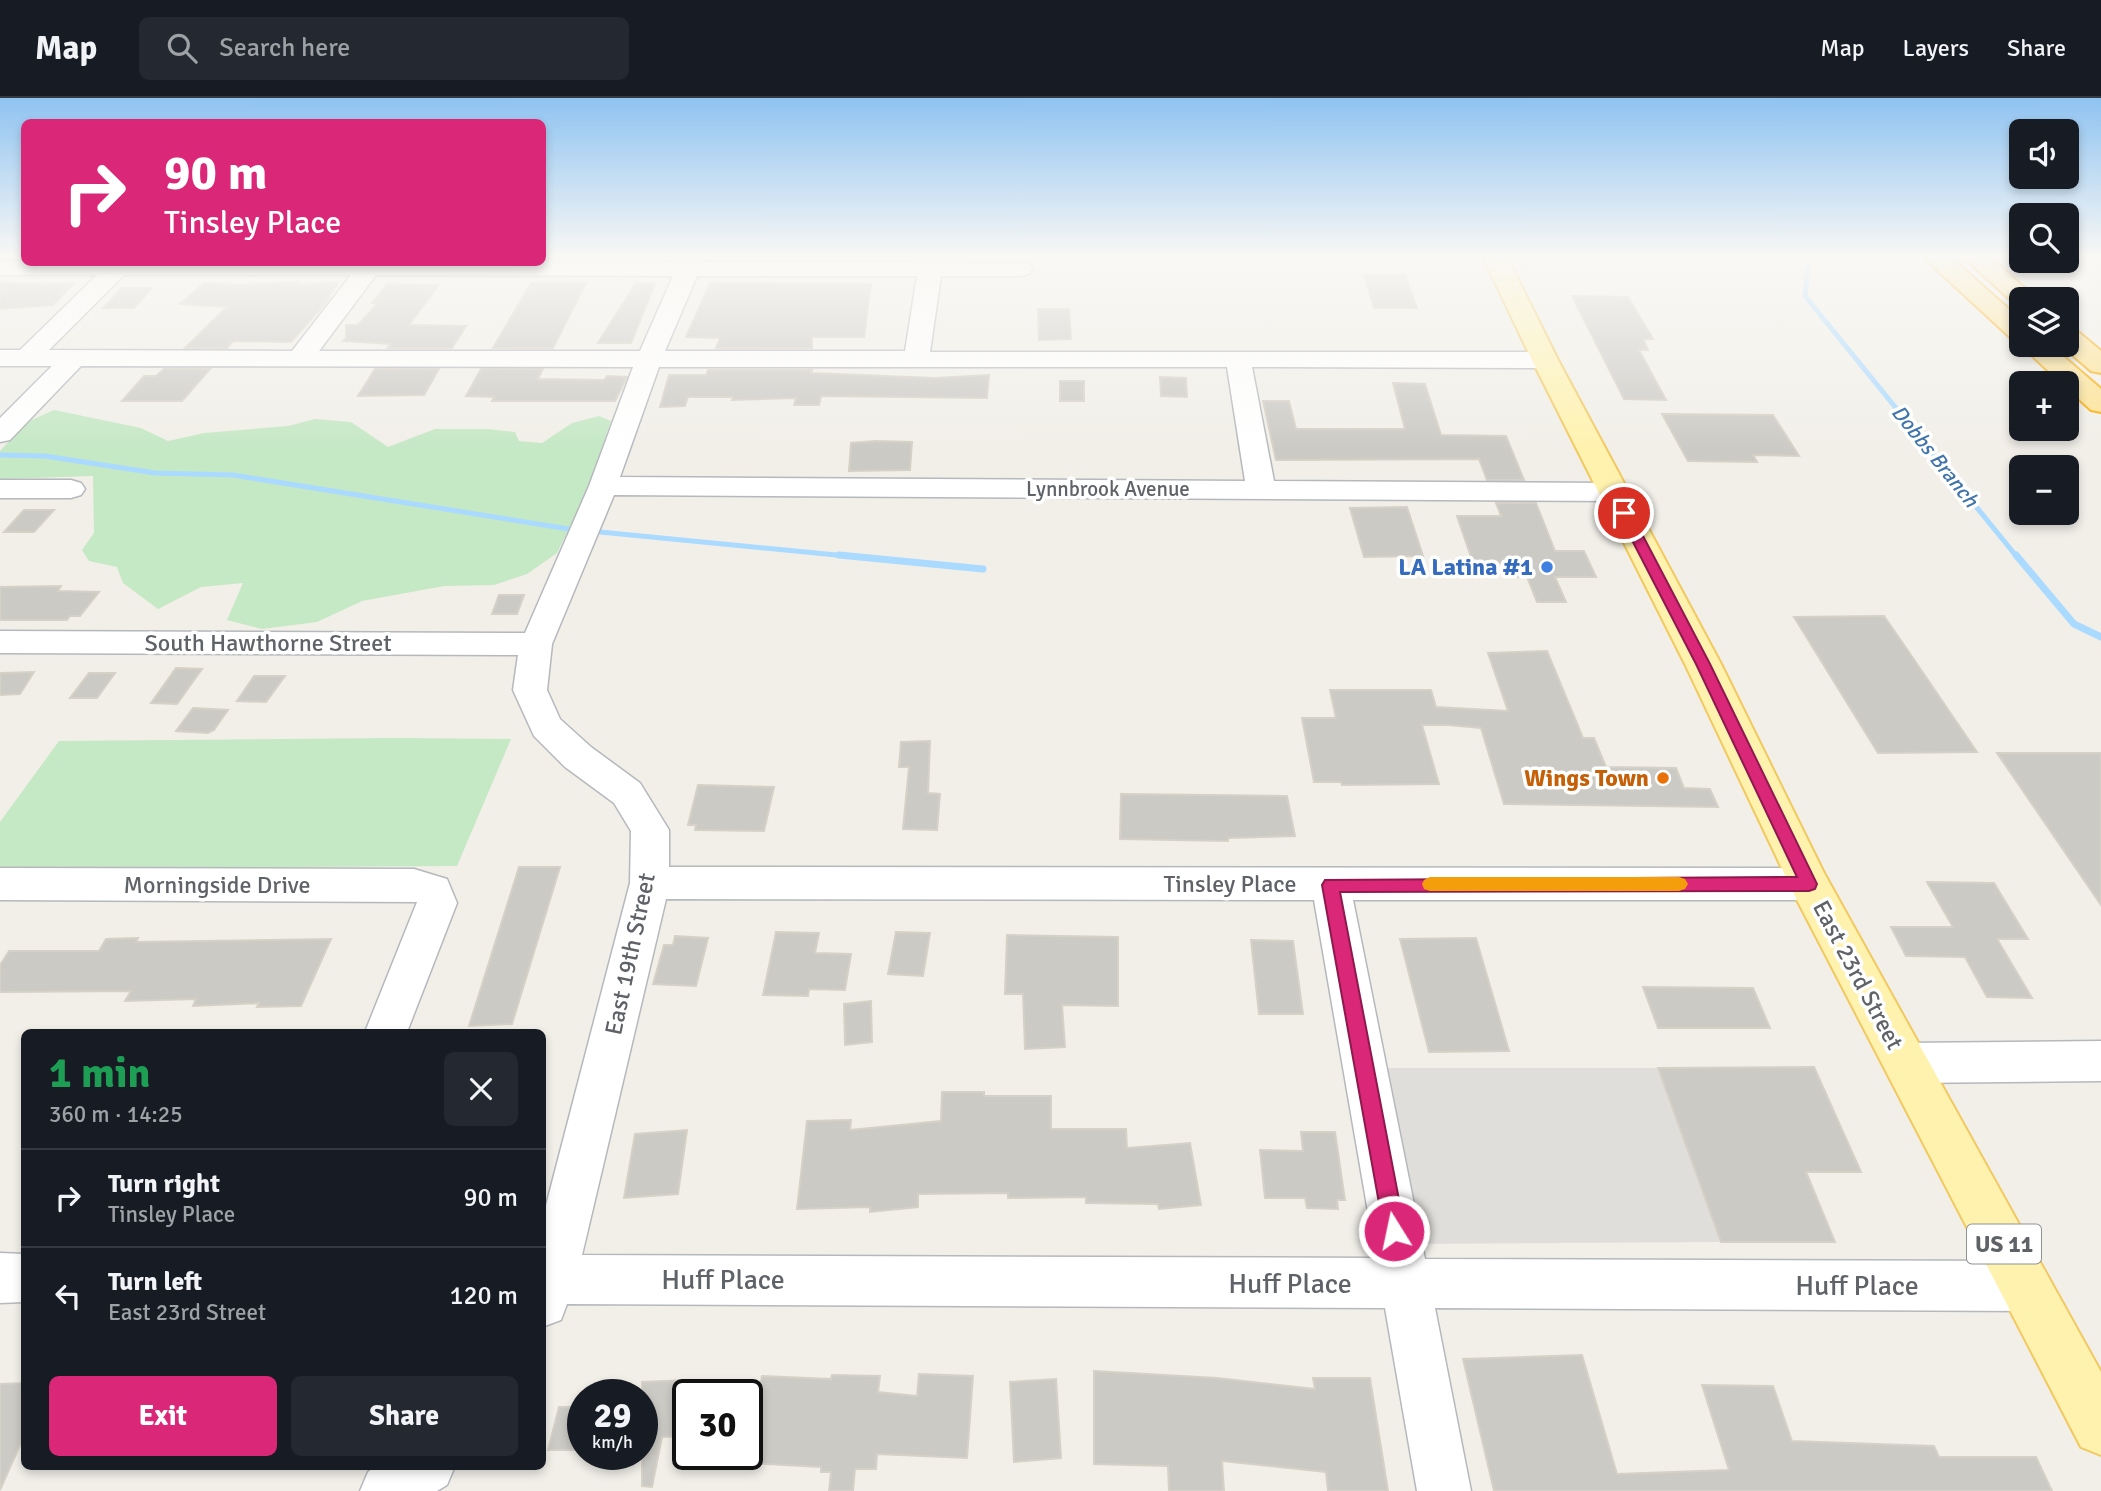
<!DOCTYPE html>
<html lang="en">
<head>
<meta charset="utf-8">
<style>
  body { margin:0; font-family:Signika,sans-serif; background:#242831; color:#f1f3f6; height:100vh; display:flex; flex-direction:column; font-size:26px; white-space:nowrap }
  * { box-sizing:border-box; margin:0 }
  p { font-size:23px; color:#9ea1a6 }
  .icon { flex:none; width:38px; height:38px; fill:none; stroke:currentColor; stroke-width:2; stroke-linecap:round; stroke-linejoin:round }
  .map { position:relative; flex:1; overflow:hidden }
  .sheet { position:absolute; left:21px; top:931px; width:525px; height:441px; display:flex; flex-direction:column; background:#171b24; border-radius:10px; box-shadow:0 4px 10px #0003 }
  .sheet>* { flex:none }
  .hud { position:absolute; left:21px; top:21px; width:525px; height:147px; border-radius:10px; box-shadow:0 4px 10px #0003; background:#db2777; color:#fff; overflow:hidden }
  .fabs { position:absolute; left:2009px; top:21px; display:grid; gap:14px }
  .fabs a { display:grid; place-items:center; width:70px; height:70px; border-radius:10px; background:#171b24; box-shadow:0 4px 10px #0003; font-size:35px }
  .speed { position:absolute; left:567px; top:1281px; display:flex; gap:14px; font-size:35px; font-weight:700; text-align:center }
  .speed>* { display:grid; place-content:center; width:91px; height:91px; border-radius:50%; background:#171b24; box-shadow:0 4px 10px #0003; line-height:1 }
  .speed small { font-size:18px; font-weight:400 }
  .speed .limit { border:4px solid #111; border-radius:10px; background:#fff; color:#111 }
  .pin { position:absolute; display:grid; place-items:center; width:60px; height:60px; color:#fff; margin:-30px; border:4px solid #fff; border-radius:50%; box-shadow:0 2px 7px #0007 }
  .me { position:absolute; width:77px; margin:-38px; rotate:350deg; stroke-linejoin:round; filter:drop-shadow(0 0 5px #0008) }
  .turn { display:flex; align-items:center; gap:24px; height:147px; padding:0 28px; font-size:32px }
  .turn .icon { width:91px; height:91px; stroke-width:2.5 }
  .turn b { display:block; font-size:49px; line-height:60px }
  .round { display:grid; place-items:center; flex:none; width:74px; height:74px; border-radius:10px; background:#242831 }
  .head { display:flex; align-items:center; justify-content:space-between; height:119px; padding:0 28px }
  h1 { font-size:42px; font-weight:700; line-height:52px; color:#1e9e55 }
  .action { display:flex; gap:14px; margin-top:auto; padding:14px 28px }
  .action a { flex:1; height:80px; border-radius:10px; background:#db2777; color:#fff; font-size:28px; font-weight:700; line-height:80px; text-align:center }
  .action a+a { background:#242831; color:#f1f3f6 }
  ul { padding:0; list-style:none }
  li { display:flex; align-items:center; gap:21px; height:98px; padding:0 28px; border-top:2px solid #363941 }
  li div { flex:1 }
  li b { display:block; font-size:26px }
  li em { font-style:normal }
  header { display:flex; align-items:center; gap:42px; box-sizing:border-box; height:98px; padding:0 35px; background:#171b24; border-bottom:2px solid #363941 }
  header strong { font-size:33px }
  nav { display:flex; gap:38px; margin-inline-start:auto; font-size:24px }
  .search { width:490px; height:63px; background:#242831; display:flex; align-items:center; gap:18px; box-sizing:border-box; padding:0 24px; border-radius:10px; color:#9ea1a6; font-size:26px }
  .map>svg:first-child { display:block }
  .industrial { fill:#e0deda }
  .green { fill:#c5e8c5 }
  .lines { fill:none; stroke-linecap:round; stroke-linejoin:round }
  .stream-far1 { stroke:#aadaff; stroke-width:5 }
  .stream { stroke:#aadaff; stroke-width:7 }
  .building { fill:#cccac5; stroke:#d6d1c6; stroke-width:2 }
  .minor-casing { stroke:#b5b8bc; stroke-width:3 }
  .major-casing { stroke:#f2c960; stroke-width:4 }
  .highway-casing { stroke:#f9ab00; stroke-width:4 }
  .minor { fill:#fff; fill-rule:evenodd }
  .major { fill:#fff2af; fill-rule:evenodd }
  .highway { fill:#fde293; fill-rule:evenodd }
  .route { fill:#db2777; stroke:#8e194d; stroke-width:2 }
  .slow { fill:#f59e0b }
  .shop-dot { fill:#3f7fe0; stroke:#fff; stroke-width:2.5 }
  .food-dot { fill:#e8710a; stroke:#fff; stroke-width:2.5 }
  .labels { text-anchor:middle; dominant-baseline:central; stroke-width:7; stroke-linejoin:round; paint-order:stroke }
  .far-water-label { font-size:21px; font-style:italic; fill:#4174aa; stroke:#fff }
  .far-street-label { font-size:21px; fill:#5f6368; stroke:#fff }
  .shield { fill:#fff; stroke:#8f9295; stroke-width:2 }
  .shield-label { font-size:23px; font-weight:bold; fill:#5f6368 }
  .shop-label { font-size:24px; font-weight:bold; fill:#366cbe; stroke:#fff; text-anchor:end }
  .street-label { font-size:24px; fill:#5f6368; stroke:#fff }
  .food-label { font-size:24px; font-weight:bold; fill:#c56008; stroke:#fff; text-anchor:end }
  .near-street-label { font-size:28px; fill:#5f6368; stroke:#fff }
</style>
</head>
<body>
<header>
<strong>Map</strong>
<div class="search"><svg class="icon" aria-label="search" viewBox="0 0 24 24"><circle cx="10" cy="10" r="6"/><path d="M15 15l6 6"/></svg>Search here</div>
<nav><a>Map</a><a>Layers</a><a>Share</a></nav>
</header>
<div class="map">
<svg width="2101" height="1393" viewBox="0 0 2101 1393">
  <rect width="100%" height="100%" fill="#f1efe8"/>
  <path class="industrial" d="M1385,970H1658L1721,1144L1418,1146Z"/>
  <g class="green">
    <path d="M54,312L141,330L168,343L204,335L288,328L315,321L351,324L388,349L435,331H487L515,334L519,343L542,345L572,325L599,318L611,323L583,402L557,455L527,476L494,487L444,488L362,503L317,524L262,531L227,522L243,485L201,489L158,511L123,485L117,469L89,463L82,452L94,435L93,378L0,381V353L27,324Z"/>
    <path d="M394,640L511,641L457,768L0,771V724L59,643Z"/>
  </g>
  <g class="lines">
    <g class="stream-far1">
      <path d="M1809,157L1805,198L2017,459"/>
      <path d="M0,357L45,358L155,375L233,377L569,431"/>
      <path d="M600,434L857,459"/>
    </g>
    <g class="stream">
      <path d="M839,457L983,471"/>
      <path d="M2016,457L2074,526L2101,539"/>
    </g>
  </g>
  <g class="building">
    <path d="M1364,177H1405L1417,210H1374Z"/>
    <path d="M299,184L297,187L338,184L325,206L291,244L233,243L227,250H185L227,209L180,206L204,185L241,187Z"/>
    <path d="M0,185L43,186L74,185L53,207L0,211Z"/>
    <path d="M531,185H586L553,250H493Z"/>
    <path d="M636,185L655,186L631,245H598Z"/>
    <path d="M710,185L871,186L864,239H812V250H716L720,240L686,239Z"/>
    <path d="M387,186L439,187L409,227L466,228L452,250H388L391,246L343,243L346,240V227H358L378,205H372Z"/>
    <path d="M122,190H152L134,210H103Z"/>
    <path d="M1572,198L1628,199L1653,241H1643L1648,252H1639L1666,302L1624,301Z"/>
    <path d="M1038,211H1069L1071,241L1039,242Z"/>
    <path d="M164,271H210L182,303H122L144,278H156Z"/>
    <path d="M375,271H439L424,297L358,298Z"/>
    <path d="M481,271H543L538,281L604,282L607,278L627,279L615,303H492L494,299L466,298Z"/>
    <path d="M708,272H812L811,275L935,280L989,277L987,300L821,298L819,307H794L796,300L732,302L733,299H688L685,308L660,309L669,277H706Z"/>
    <path d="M1160,279L1186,280L1187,299L1161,298Z"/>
    <rect x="1060" y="283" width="24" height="20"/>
    <path d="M1393,285L1425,286L1441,337L1506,338L1524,382H1487L1479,361L1276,362L1263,303H1289L1296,331H1405Z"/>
    <path d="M1662,316L1773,317L1799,358L1753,357L1757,364L1688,363Z"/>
    <path d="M876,343L912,344L910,372L849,373L851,345Z"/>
    <path d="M1496,405H1536L1555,453H1584L1596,479H1555L1566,504H1537L1527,479H1518L1512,465H1473L1457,418H1501Z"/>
    <path d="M1407,409L1423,458L1364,459L1350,410Z"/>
    <path d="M24,412H54L34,434H4Z"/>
    <path d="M61,488L58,493L99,494L80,518H70L67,522H0V489Z"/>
    <path d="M499,497H524L517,516H492Z"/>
    <path d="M1884,518L1913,560L1977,654L1878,655L1794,519Z"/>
    <path d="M1547,553L1583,640H1594L1606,669L1676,670L1684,690L1710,691L1718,709L1504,706L1481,630L1448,627H1422L1439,686L1342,687L1341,684H1314L1302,620H1336L1330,592H1431L1436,609L1508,613L1488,555Z"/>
    <path d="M176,570L202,571L177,606L151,605Z"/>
    <path d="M34,574L20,596L0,597V575Z"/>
    <path d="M89,575H115L97,600H70Z"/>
    <path d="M254,578H285L266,604L237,603Z"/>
    <path d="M193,610L228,612L214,632L208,635L176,633Z"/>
    <path d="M930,643L928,695L940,696L937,732L903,731L909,669H899L901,644Z"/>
    <path d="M1997,655H2101V807Z"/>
    <path d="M698,687L774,689L764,733L695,732L696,727H688Z"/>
    <path d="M1121,696L1287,698L1295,738L1228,740V743L1120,741Z"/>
    <path d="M519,769H560L512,926L469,928Z"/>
    <path d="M1927,784L1994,785L2028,841H1997L2032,900L1987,899L1965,859L1906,858L1891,829H1953Z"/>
    <path d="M776,834L819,835L815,855L851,856L845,892L809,891L808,898L763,897Z"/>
    <path d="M896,834L930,835L923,878L888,876Z"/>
    <path d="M1007,837L1118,839V908L1062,907L1065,949L1025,951L1023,896H1005Z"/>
    <path d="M675,838L708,840L696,888L653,886L664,847H673Z"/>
    <path d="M138,840L136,844L331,841L301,908L257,909L259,905L193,908L196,901L125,903L131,893L0,894V867L9,853H99L106,841Z"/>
    <path d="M1476,840L1509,953L1429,954L1400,841Z"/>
    <path d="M1251,842L1293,843L1303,916H1259Z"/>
    <path d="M1643,889L1753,890L1770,930H1658Z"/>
    <path d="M871,903L872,944L845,947L844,906Z"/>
    <path d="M1814,969L1861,1074H1806L1835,1144H1721L1658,970Z"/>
    <path d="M942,994H984V998H1051V1031H1126L1127,1050L1190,1045L1201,1107L1159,1111L1158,1106L1086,1105V1099L1008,1100V1095L918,1096V1109L870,1114V1109L797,1111L807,1023L851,1022L850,1032L941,1023Z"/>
    <path d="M687,1032L678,1096L624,1100L635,1036Z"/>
    <path d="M1301,1034H1335L1345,1102H1337L1338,1111L1307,1110L1305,1100H1265L1260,1052L1303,1053Z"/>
    <path d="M1582,1257L1617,1376L1729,1372L1702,1287L1773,1288L1792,1343L1934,1348L1939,1359H2036L2052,1393H1494L1463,1261Z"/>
    <path d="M1094,1273L1217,1280L1315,1291L1313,1280H1370L1388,1393H1328L1326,1374L1222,1363L1224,1393H1169L1168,1368L1094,1366Z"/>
    <path d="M919,1276L973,1278L967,1360L877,1356L876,1371H855L853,1393H829L831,1374H821V1369L746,1365L762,1278L831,1281L832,1277L880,1278L878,1294L917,1298Z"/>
    <path d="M1056,1281L1061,1360L1014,1364L1010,1284Z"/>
    <path d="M688,1282V1338L662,1339L652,1389L642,1388V1284Z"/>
    <path d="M24,1285V1338L0,1392V1286Z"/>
    <path d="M559,1309H583V1352H548Z"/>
  </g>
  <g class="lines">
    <g class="minor-casing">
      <g id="minor">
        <path d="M682,157H705L703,164H919L920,157H943V164L1029,166L1033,171L1029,176L1021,178H941L930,254H1545L1554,257L1558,262L1554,267L1545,270L1252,269L1274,383L1613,385L1623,388L1628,394L1623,400L1613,403L614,397L552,546L547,592L560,621L591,649L640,685L669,732V769L1809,770L1823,775L1829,786L1823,797L1809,802H1353L1425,1161L2027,1163L2044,1171L2052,1188L2044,1205L2027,1213L1435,1210L1471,1393H1417L1385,1210L567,1206L561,1222L542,1229V1123L630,785L631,733L614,705L565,669L534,638L513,592L518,557L0,555V533L525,535L589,388L633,269L81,268L10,342L0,344V320L52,268H0V252H20L97,177H0V163L680,164ZM124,177H351L292,253L49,252ZM376,177L673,178L640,253H319ZM697,178H917L905,253H665ZM659,269H1227L1245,383L620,379ZM666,801L1314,802L1376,1160L582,1157Z"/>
        <path d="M0,382H71L81,385L85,391L81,397L71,400H0Z"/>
        <path d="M0,770L414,771L447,781L457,805L407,934H365L417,804L0,802Z"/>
        <path d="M2101,943V983L1905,985L1890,979L1883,965L1890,951L1905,945Z"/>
        <path d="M0,1155L24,1156V1204L0,1205Z"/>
        <path d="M376,1368H455L447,1387L437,1393H360L368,1374Z"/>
      </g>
    </g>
    <g class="major-casing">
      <path id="major" d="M1482,157H1506L1558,262L1721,566L1824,775L2101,1274V1357L2081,1349L1795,798L1685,566L1532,262Z"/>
    </g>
    <g class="highway-casing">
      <g id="highway">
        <path d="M1921,157H1948L2021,222V243L2012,241Z"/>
        <path d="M1961,157H1988L2037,201H2021V208L2015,206Z"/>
        <path d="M2067,230L2076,232L2101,253V275L2091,273L2061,247H2067Z"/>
        <path d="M2021,247H2050L2101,291V314L2091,312L2067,290V285H2061Z"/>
      </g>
    </g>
    <use href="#minor" class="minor"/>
    <use href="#major" class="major"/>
    <use href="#highway" class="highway"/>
  </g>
  <linearGradient id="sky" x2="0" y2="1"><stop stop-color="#8fc3f1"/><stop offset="0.45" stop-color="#f9f8f5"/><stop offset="1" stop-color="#f9f8f5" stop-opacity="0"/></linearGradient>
  <rect width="2101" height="352" fill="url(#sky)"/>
  <path class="route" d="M1624,411L1631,415L1710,566L1817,786L1815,791L1809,793L1340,794L1405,1133L1402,1141L1394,1144L1387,1141L1384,1133L1322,787L1325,782L1797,779L1696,566L1618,415Z"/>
  <path class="slow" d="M1430,779H1679L1685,781L1688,786L1685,791L1679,793H1430L1424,791L1422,786L1424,782Z"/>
  <circle class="shop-dot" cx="1547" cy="469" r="7"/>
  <circle class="food-dot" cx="1663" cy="680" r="7"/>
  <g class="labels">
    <g class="far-water-label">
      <text transform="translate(1935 358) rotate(51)">Dobbs Branch</text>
    </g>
    <g class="far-street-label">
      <text x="1108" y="391">Lynnbrook Avenue</text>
    </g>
    <rect class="shield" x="1967" y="1126.5" width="74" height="39" rx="5"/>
    <g class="shield-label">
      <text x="2004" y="1146">US 11</text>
    </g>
    <g class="shop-label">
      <text x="1533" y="469">LA Latina #1</text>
    </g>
    <g class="street-label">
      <text x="268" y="545">South Hawthorne Street</text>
      <text x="1230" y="786">Tinsley Place</text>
      <text x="217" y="787">Morningside Drive</text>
      <text transform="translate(630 856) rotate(-78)">East 19th Street</text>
      <text transform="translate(1858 877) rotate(62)">East 23rd Street</text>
    </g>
    <g class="food-label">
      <text x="1649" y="680">Wings Town</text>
    </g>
    <g class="near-street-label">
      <text x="723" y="1182">Huff Place</text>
      <text x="1290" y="1186">Huff Place</text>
      <text x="1857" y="1188">Huff Place</text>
    </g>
  </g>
</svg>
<div class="fabs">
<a><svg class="icon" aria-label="sound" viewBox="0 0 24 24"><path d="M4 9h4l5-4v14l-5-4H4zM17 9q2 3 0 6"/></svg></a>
<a><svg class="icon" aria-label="search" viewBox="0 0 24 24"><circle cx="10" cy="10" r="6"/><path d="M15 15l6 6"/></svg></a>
<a><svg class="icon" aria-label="layers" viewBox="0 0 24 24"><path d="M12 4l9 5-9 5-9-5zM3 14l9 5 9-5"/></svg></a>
<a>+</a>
<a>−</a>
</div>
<div class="speed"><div>29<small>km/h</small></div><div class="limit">30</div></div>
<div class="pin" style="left:1624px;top:415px;background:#d93025"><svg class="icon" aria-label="arrive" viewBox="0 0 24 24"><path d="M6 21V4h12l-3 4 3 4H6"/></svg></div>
<svg class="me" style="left:1394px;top:1133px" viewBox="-20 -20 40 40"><circle r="17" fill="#db2777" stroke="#fff" stroke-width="3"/><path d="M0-11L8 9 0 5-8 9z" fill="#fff"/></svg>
<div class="hud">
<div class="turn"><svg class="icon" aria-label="right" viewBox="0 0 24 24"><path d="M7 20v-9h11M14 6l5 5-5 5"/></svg><div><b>90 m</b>Tinsley Place</div></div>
</div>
<section class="sheet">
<div class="head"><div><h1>1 min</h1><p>360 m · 14:25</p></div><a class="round"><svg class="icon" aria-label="close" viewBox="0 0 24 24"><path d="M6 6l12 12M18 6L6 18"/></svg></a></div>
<ul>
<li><svg class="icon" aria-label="right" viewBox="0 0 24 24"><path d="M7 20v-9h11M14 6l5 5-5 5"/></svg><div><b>Turn right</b><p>Tinsley Place</p></div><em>90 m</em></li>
<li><svg class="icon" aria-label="left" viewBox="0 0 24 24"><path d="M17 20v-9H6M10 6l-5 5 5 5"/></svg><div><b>Turn left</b><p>East 23rd Street</p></div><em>120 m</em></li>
</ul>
<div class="action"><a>Exit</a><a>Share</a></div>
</section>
</div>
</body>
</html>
